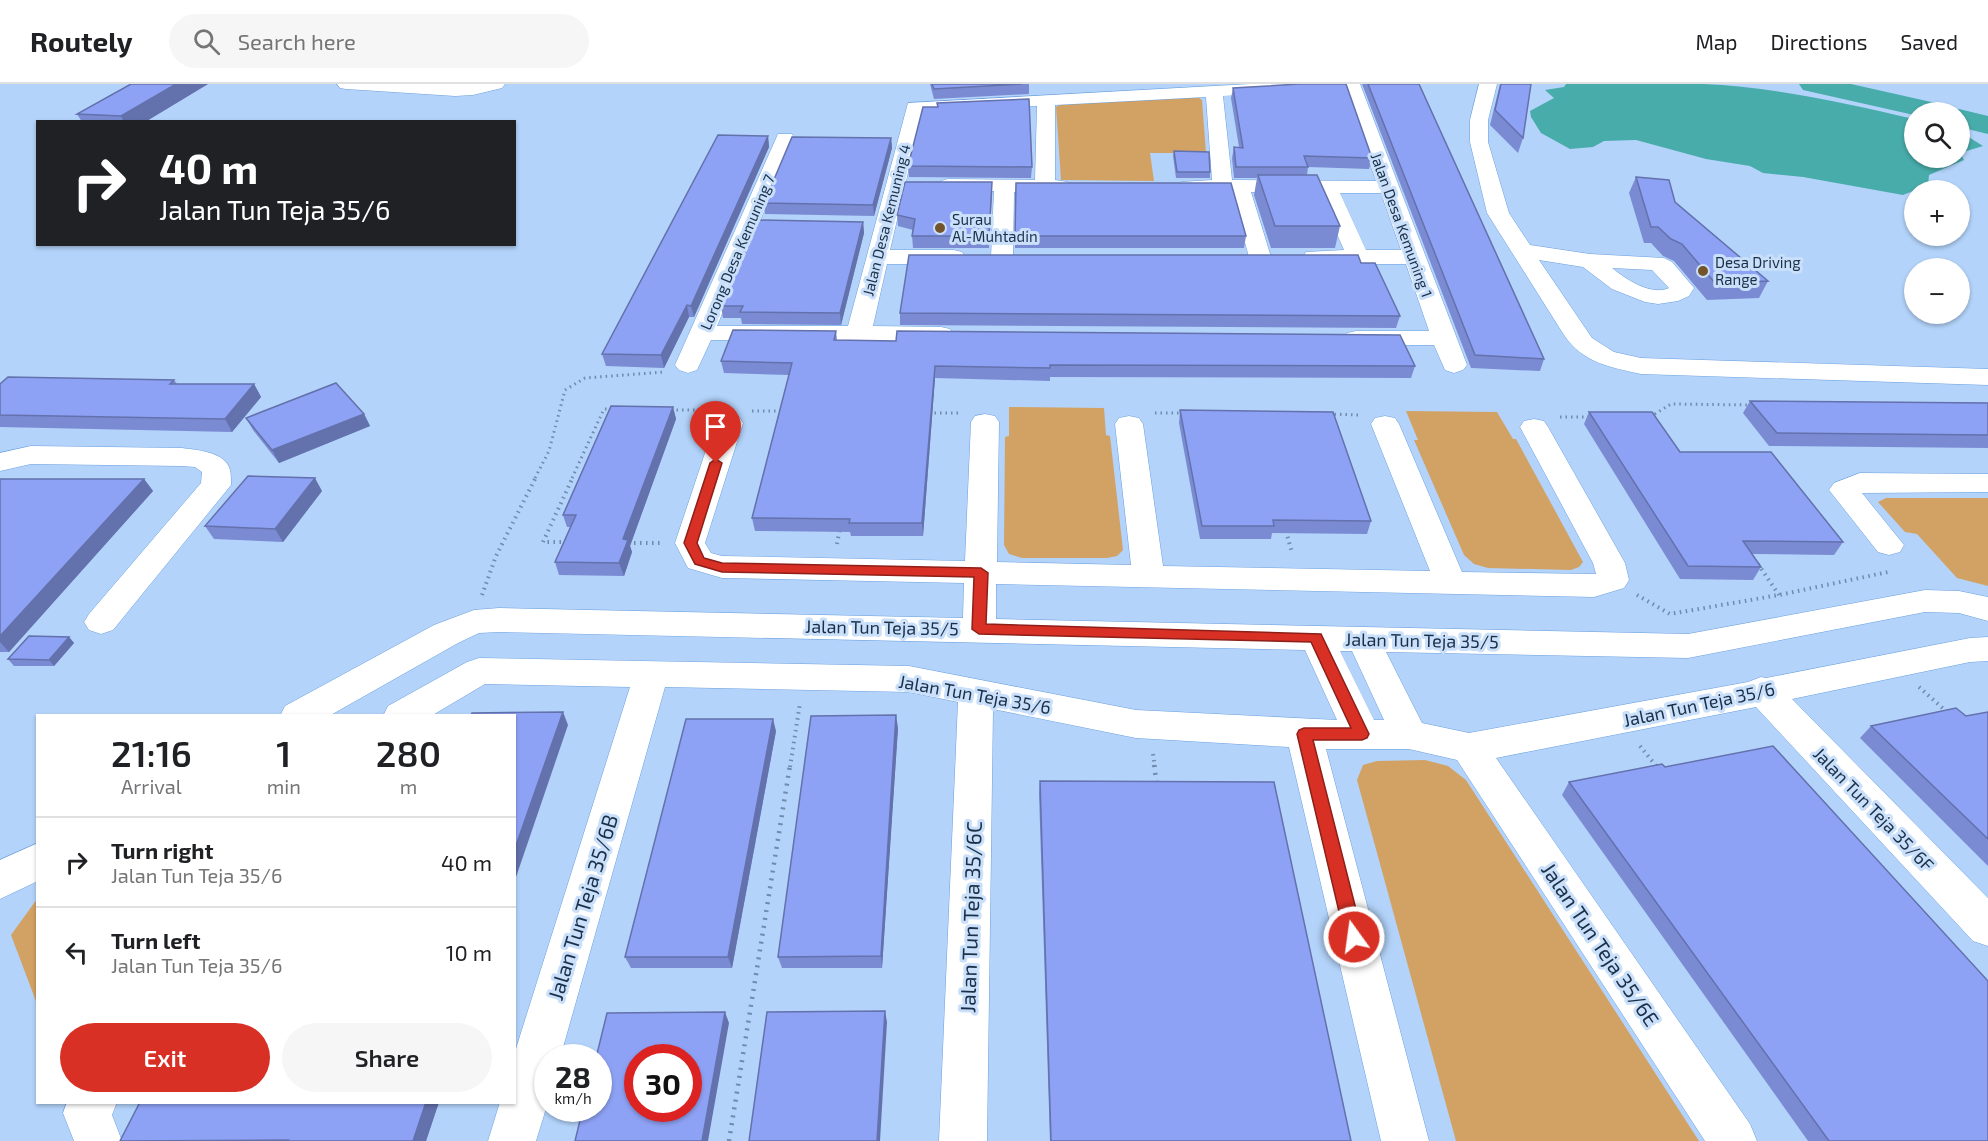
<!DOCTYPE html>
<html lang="en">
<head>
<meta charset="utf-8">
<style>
  body { margin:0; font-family:"Exo 2",sans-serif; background:#f6f6f6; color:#202124; height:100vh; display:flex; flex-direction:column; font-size:22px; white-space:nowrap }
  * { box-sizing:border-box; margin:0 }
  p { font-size:20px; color:#757577 }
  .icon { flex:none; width:33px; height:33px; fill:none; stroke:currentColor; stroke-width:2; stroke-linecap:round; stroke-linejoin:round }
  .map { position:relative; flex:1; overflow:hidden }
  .sheet { position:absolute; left:36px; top:630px; width:480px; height:390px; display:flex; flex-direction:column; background:#fff; border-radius:0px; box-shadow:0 2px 4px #0004 }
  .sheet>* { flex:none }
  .guide { position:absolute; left:36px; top:36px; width:480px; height:126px; border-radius:0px; box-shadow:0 2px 4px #0004; background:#202124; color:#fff; overflow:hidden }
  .controls { position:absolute; left:1904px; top:18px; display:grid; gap:12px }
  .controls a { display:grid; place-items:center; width:66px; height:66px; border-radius:50%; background:#fff; box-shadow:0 2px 4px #0004; font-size:30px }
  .speed { position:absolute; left:534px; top:960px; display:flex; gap:12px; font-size:30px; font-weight:700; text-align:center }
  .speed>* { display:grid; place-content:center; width:78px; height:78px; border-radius:50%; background:#fff; box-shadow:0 2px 4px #0004; line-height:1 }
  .speed small { font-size:15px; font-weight:400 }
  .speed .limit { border:9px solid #d22; background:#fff; color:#111 }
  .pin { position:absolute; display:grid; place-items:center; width:51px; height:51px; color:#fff; margin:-62px -26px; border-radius:50% 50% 50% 0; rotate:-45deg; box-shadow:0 0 6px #0007 }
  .pin .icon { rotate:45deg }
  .me { position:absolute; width:66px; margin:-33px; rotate:346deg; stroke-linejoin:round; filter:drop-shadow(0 0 4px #0008) }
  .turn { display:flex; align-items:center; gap:21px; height:126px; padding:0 24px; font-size:27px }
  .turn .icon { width:78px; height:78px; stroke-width:2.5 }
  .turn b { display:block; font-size:42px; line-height:51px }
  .eta { display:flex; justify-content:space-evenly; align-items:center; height:102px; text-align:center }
  .eta b { font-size:36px; font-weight:600; line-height:42px }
  .cta { display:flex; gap:12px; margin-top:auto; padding:12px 24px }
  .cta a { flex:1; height:69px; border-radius:36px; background:#d93025; color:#fff; font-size:24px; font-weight:600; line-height:69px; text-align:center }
  .cta a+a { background:#f6f6f6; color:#202124 }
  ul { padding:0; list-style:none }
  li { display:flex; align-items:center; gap:18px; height:90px; padding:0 24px; border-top:2px solid #e0e0e0 }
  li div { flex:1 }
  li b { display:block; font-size:22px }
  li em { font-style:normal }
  header { display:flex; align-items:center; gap:36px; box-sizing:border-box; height:84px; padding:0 30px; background:#fff; border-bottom:2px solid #e0e0e0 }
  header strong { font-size:28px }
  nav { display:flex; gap:33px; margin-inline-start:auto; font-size:21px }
  .search { width:420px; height:54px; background:#f6f6f6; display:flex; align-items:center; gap:15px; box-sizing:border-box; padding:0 21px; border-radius:33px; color:#757577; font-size:22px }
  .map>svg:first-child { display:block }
  .green { fill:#d2a264 }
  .water { fill:#48acaa }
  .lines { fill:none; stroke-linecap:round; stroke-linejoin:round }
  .river { fill:#48acaa; fill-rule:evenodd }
  .minor-casing { stroke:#6ba0de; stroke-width:1 }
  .path-far2 { stroke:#708bac; stroke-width:3; stroke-dasharray:1.5 4; stroke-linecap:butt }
  .path-far1 { stroke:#708bac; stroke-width:4; stroke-dasharray:1.5 4.5; stroke-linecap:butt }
  .path { stroke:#708bac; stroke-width:4.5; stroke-dasharray:2 6; stroke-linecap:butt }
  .minor { fill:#fff; fill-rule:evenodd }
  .wall { fill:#7a8bd3 }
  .shaded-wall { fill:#6371ac }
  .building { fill:#8ea2f5; stroke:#6371ac; stroke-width:1.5; fill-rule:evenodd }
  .route { fill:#d93025; stroke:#8d1f18; stroke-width:1.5 }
  .poi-dot { fill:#735329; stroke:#cae0fa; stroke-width:2 }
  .labels { text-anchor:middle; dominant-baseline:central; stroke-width:6; stroke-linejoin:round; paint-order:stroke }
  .far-poi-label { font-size:15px; fill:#1a3049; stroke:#cae0fa; text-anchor:start }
  .far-street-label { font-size:15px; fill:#1a3049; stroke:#cae0fa }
  .street-label { font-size:18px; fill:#1a3049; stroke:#cae0fa }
  .near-street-label { font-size:21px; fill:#1a3049; stroke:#cae0fa }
</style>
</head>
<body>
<header>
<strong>Routely</strong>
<div class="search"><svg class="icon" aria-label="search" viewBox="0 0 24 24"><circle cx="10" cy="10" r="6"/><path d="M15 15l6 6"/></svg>Search here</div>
<nav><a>Map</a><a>Directions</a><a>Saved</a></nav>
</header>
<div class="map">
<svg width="1988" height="1057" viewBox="0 0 1988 1057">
  <rect width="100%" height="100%" fill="#b3d3fa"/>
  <g class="green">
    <path d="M1198,13L1202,16L1206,69H1150L1154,97L1061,96L1056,23L1061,20Z"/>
    <path d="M1009,323L1104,324L1106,351L1110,352L1123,466L1117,472L1107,474H1022L1009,470L1004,461L1005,353L1009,352Z"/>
    <path d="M1406,327L1497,328L1513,355H1516L1583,478L1579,483L1571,486L1488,484L1474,480L1464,471L1414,356H1418Z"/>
    <path d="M1886,414H1988V502L1957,494L1917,450L1905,448L1878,418Z"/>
    <path d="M1425,676L1448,682L1466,696L1699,1057H1456L1357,696L1363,681L1377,677Z"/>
    <path d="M37,815V920L11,851Z"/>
  </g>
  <path class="water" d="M1566,0C1611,0 1657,0 1703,0C1774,3 1845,19 1914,35V74H1959V47L1983,62L1960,69L1964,76L1929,91L1928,101L1903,111L1803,93L1763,89L1750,82L1706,75L1636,56L1604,57L1593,63L1570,65L1541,49L1531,33L1530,27L1554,14L1545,6L1564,3Z"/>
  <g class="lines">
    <path class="river" d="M1799,0H1851L1949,22L1953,27L1959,25L1988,32V50L1959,43V28H1914V31L1803,6Z"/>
    <g class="minor-casing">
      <g id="minor">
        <path d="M337,0H505L502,4L473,11L455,12L346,5L340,4Z"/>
        <path d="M1250,0H1360L1467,281L1463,286L1454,289L1445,286L1434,261H1356L1347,259L1344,254L1347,249L1356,247H1429L1406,180H1314L1306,178L1303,173L1306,168L1344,166L1319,109L1251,108L1271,173L1268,178L1260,180L1252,178L1249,173L1231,108L1181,106L1178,102L1181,98L1212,96L1206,13L1055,21V96L1068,98L1071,102L1068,106L1061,108H1014L1013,173L1010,178L1002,180L994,178L991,173L994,107H948L941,105L938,101L941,97L948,95L1035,96L1037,22L922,28L890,166H954L962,168L965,173L962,178L954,180H887L873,242L941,243L950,245L953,250L950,255L941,257L711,256L697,286L688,289L679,286L675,281L778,50H792L794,54L717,242H848L908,19ZM1344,5L1376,97L1232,96L1223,12ZM1340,109H1381L1401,166H1366Z"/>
        <path d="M1479,0H1497L1488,36V58L1509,129L1530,161L1590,170L1664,174L1672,178L1694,204L1689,212L1678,217L1658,220L1645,218L1612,205L1583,183L1539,176L1592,254L1614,268L1641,274L1988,285V301L1641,290C1610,283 1583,279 1564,251L1487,129L1470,58V36ZM1612,184L1652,186L1669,204C1651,212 1627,196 1612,184Z"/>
        <path d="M985,330L995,332L999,338L997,478L1131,481L1115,340L1119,334L1129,332L1139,334L1143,340L1163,482L1430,487L1371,340L1375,334L1385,332L1395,334L1399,340L1462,488L1596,490L1593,479L1520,343L1524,337L1534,335L1544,337L1548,343L1625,479L1629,496L1624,504L1594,513L996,500V535L1688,550L1925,506L1959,507L1988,513V537L1959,529L1925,528L1688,574L1386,568L1422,639L1469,649L1748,598L1761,593L1766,594L1970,554L1988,553V577L1970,578L1792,615L1988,814V862L1973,857L1756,623L1496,674L1750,1040L1757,1057H1705L1457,676L1409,665H1326L1429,1057H1381L1289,663L1136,654L993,625L987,1057H939L958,618L909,608L665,603L560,974H548V1018L536,1057H488L500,1018H514V971L630,603L485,600L431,632H383L388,622L467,578L479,574L909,582L1136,626L1337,636L1305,566L499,548L479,549L458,559L329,632H280L285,622L434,541L474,526L499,524L963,534L964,499L722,494L688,484L675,459L715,339L719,333L729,331L739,333L743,339L705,459L711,469L722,472L965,477L971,338L975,332ZM1340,567H1352L1384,636H1374Z"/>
        <path d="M31,362L182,364C197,366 226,368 230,386C231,390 231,397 231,401L113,546L101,550L89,546L84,538L89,530L201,399L202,388L195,383L182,382L31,380L0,387V369Z"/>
        <path d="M1860,389L1988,390V408L1862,409L1904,461L1900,468L1889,471L1878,468L1829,406L1834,399Z"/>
        <path d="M38,759V797L0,815V776Z"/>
        <path d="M67,1018H117L112,1031L122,1057H74L63,1029Z"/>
      </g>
    </g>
    <g class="path-far2">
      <path d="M671,326H706"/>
      <path d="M752,327H784"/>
      <path d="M929,329H961"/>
      <path d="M1155,329H1183"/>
      <path d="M1329,330L1360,331"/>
      <path d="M1560,333H1592"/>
      <path d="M1650,333L1671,320L1752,321"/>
      <path d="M535,394L549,367L565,306L585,294L664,288"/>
      <path d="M572,394L604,325H613"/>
    </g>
    <g class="path-far1">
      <path d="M1286,447L1292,469"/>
      <path d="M567,458H543L573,393"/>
      <path d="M628,459H663"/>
      <path d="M837,460L840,444"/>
      <path d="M1758,480L1779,511"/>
      <path d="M482,511L496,472L536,393"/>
      <path d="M1637,511L1670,530L1779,511L1888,488"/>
      <path d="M1919,603L1947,628"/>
      <path d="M1640,662L1657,683"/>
      <path d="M1153,670L1155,683"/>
      <path d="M790,683L800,619"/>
    </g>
    <g class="path">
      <path d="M1154,681L1157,702"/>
      <path d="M1656,681L1658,684"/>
      <path d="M729,1057L790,681"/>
    </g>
    <use href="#minor" class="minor"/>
  </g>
  <g class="wall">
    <path d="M131,0H208L145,38H82L77,30Z"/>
    <path d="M930,0H1029V10L934,15Z"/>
    <path d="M1362,0H1419L1544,275L1540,287L1471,284Z"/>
    <path d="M1500,0H1531L1523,54L1518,69L1490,41Z"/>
    <path d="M1233,4L1372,74L1369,85L1308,83L1307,91L1340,142L1335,164H1271L1254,111L1257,94H1234L1232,74L1234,63H1239L1231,14Z"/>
    <path d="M937,19L1032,83L1031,94L909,93L908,82L937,23Z"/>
    <path d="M768,52L769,63L694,233H689L664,284L606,282L602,270Z"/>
    <path d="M891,54L892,64L874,132L765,130L764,119Z"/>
    <path d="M1174,67L1210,88V94H1176L1173,72Z"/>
    <path d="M1636,93L1675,118L1768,197L1759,214L1707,216L1674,177L1663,172L1651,159H1644L1629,109Z"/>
    <path d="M1016,99L1246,152L1244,164H1015Z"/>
    <path d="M992,109L989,164H913L912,152L913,146L898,142L897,131Z"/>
    <path d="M863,138L864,149L841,241L742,240L741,234H723L721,222Z"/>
    <path d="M1361,179L1400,232L1396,244L900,241V229Z"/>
    <path d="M836,247L837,256L1415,282L1411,294L1050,293V297L935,294L923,452H851L850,448L755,447L752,434L789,291L724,289L721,277Z"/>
    <path d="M174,296L177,300H254L261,313L232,348L0,343V300Z"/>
    <path d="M1750,317L1988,319V364L1769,362L1743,329Z"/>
    <path d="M673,323L676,335L630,462L632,468L624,492L559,491L555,478L570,443H567L563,431Z"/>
    <path d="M1180,326L1371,437L1367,450L1272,449L1271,455H1200L1179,339Z"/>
    <path d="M1589,328L1680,368L1843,458L1834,471L1752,470L1761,483L1753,496L1680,495L1584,340Z"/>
    <path d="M364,330L370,342L279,379L253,346L246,334Z"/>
    <path d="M0,395H144L153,407L9,568H0Z"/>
    <path d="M322,407L283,458L214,455L205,442Z"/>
    <path d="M69,553L74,559L54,582H14L8,575Z"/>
    <path d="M1988,628V782L1860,654L1871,642L1966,632Z"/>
    <path d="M898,644L882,884H782L778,873Z"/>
    <path d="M776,647L732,884H631L625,873Z"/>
    <path d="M1665,683L1988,1057H1808L1562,711L1569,698Z"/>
    <path d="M1040,697L1351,1057H1050L1039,710Z"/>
    <path d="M439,1018L426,1057H120Z"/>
  </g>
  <g class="shaded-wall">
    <path d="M176,0H208L145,38H124L121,32Z"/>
    <path d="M768,52L769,63L694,233L691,222Z"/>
    <path d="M891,54L892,64L874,132L873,121Z"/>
    <path d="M863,138L864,149L841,241L840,229Z"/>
    <path d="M687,221L689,233L664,284L661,271Z"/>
    <path d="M935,282V294L923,452L922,439Z"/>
    <path d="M254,300L261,313L232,348L225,335Z"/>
    <path d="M673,323L676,335L630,462L632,468L624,492L619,479L623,455Z"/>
    <path d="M364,330L370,342L279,379L272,366Z"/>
    <path d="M315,394L322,407L283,458L275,445Z"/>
    <path d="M144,395L153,407L9,568L0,558V552Z"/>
    <path d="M69,553L74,559L54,582L49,576Z"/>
    <path d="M563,628L568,641L514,799V767Z"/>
    <path d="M896,631L898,644L882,884L881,872Z"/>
    <path d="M773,635L776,647L732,884L728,873Z"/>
    <path d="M885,927L887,938L880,1057H877Z"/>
    <path d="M725,928L729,939L708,1057H702Z"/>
    <path d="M426,1018H439L426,1057H413Z"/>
  </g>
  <g class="building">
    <path d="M131,0H176L121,32L77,30Z"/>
    <path d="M932,0H1022L934,5Z"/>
    <path d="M1299,0H1346L1372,74L1304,72L1308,83H1236L1234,63L1243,64L1233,4Z"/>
    <path d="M1368,0H1419L1544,275L1475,271Z"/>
    <path d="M1501,0H1531L1523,54L1495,26Z"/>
    <path d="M1029,15L1032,83L908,82L923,23H938L937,19Z"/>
    <path d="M718,51L768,52L691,222L687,221L661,271L602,270Z"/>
    <path d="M792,53L891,54L873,121L764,119Z"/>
    <path d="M1174,67L1209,68L1210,88H1177Z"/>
    <path d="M1258,91H1317L1340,142H1275Z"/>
    <path d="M1636,93L1669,96L1675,118L1768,197L1715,199L1682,160L1671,155L1658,143H1651Z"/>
    <path d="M905,98H992L989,152H912L915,135L897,131Z"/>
    <path d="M1016,99H1231L1246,152H1015Z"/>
    <path d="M757,136L863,138L840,229L740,228L743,222H721Z"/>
    <path d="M909,171H1358L1361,179H1375L1400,232L900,229Z"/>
    <path d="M733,246L836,247L834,256L896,257L897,247L1400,251L1415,282L1050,281V284L935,282L922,439H849L850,435L752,434L792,279L721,277Z"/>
    <path d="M8,293L174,296L170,300H254L225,335L0,331V300Z"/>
    <path d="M336,299L364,330L272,366L246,334Z"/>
    <path d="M1750,317L1988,319V351L1777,349Z"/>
    <path d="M611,322L673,323L623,455L628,456L619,479L555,478L576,431H563Z"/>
    <path d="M1180,326L1333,328L1371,437L1273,436L1274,442H1202Z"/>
    <path d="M1589,328H1652L1680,368H1771L1843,458L1743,457L1761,483L1688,482Z"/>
    <path d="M248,392L315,394L275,445L205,442Z"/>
    <path d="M0,395H144L0,552Z"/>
    <path d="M29,552L69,553L49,576L8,575Z"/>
    <path d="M1956,624L1966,632L1988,628V755L1871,642Z"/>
    <path d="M563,628L514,767V632H471L472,629Z"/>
    <path d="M896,631L881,872L778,873L811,632Z"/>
    <path d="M686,635H773L728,873H625Z"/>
    <path d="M1773,662L1988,897V1057H1829L1569,698L1662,680L1665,683Z"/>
    <path d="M1040,697L1274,698L1351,1057H1051Z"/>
    <path d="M885,927L877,1057H749L767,928Z"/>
    <path d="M725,928L702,1057H575L583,1024H598V974H596L607,929ZM638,974H688V1024H638Z"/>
    <path d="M140,1018H426L413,1057H287L288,1056L120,1057Z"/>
  </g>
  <path class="route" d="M716,375L722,379L697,459L704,474L722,479L981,484L988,489L986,540L1321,550L1369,650L1367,654L1362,656H1313L1363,853L1360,858L1354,861L1348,858L1345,853L1297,650L1299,646L1304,644H1351L1311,558L979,550L972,545L974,493L722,488L695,480L684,459L710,379Z"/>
  <g class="poi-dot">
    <circle cx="940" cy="144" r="6"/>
    <circle cx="1703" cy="187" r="6"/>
  </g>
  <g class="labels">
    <g class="far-poi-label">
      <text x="952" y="135">Surau<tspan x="952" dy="17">Al-Muhtadin</tspan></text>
      <text x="1715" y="178">Desa Driving<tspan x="1715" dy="17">Range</tspan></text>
    </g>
    <g class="far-street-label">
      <text transform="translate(886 136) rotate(-76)">Jalan Desa Kemuning 4</text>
      <text transform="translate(1402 141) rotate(70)">Jalan Desa Kemuning 1</text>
      <text transform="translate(737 168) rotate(-67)">Lorong Desa Kemuning 7</text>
    </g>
    <g class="street-label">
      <text transform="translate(882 543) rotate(1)">Jalan Tun Teja 35/5</text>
      <text transform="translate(1422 556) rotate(1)">Jalan Tun Teja 35/5</text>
      <text transform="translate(975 610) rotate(10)">Jalan Tun Teja 35/6</text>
      <text transform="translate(1699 620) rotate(-12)">Jalan Tun Teja 35/6</text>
      <text transform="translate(1874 725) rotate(46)">Jalan Tun Teja 35/6F</text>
    </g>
    <g class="near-street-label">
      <text transform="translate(582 823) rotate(-73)">Jalan Tun Teja 35/6B</text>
      <text transform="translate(970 833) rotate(-88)">Jalan Tun Teja 35/6C</text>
      <text transform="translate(1601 860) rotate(56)">Jalan Tun Teja 35/6E</text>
    </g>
  </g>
</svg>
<div class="controls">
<a><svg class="icon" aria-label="search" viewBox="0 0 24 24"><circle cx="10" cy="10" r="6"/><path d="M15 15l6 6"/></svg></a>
<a>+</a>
<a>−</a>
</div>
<div class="speed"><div>28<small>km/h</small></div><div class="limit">30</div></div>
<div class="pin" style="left:716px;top:379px;background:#d93025"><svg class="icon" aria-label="arrive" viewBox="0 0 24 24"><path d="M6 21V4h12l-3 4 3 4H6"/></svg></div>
<svg class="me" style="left:1354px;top:853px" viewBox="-20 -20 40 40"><circle r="17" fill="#d93025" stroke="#fff" stroke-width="3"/><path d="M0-11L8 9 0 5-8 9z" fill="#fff"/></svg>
<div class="guide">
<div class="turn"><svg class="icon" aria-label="right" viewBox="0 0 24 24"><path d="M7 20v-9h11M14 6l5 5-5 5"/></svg><div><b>40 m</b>Jalan Tun Teja 35/6</div></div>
</div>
<section class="sheet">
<div class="eta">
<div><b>21:16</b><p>Arrival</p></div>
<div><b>1</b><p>min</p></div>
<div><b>280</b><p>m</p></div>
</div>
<ul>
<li><svg class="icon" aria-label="right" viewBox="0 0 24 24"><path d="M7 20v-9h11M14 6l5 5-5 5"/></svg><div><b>Turn right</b><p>Jalan Tun Teja 35/6</p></div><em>40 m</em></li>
<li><svg class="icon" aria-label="left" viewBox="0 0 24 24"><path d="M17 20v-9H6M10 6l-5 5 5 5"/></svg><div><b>Turn left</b><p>Jalan Tun Teja 35/6</p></div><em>10 m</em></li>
</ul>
<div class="cta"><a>Exit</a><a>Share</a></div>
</section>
</div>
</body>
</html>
